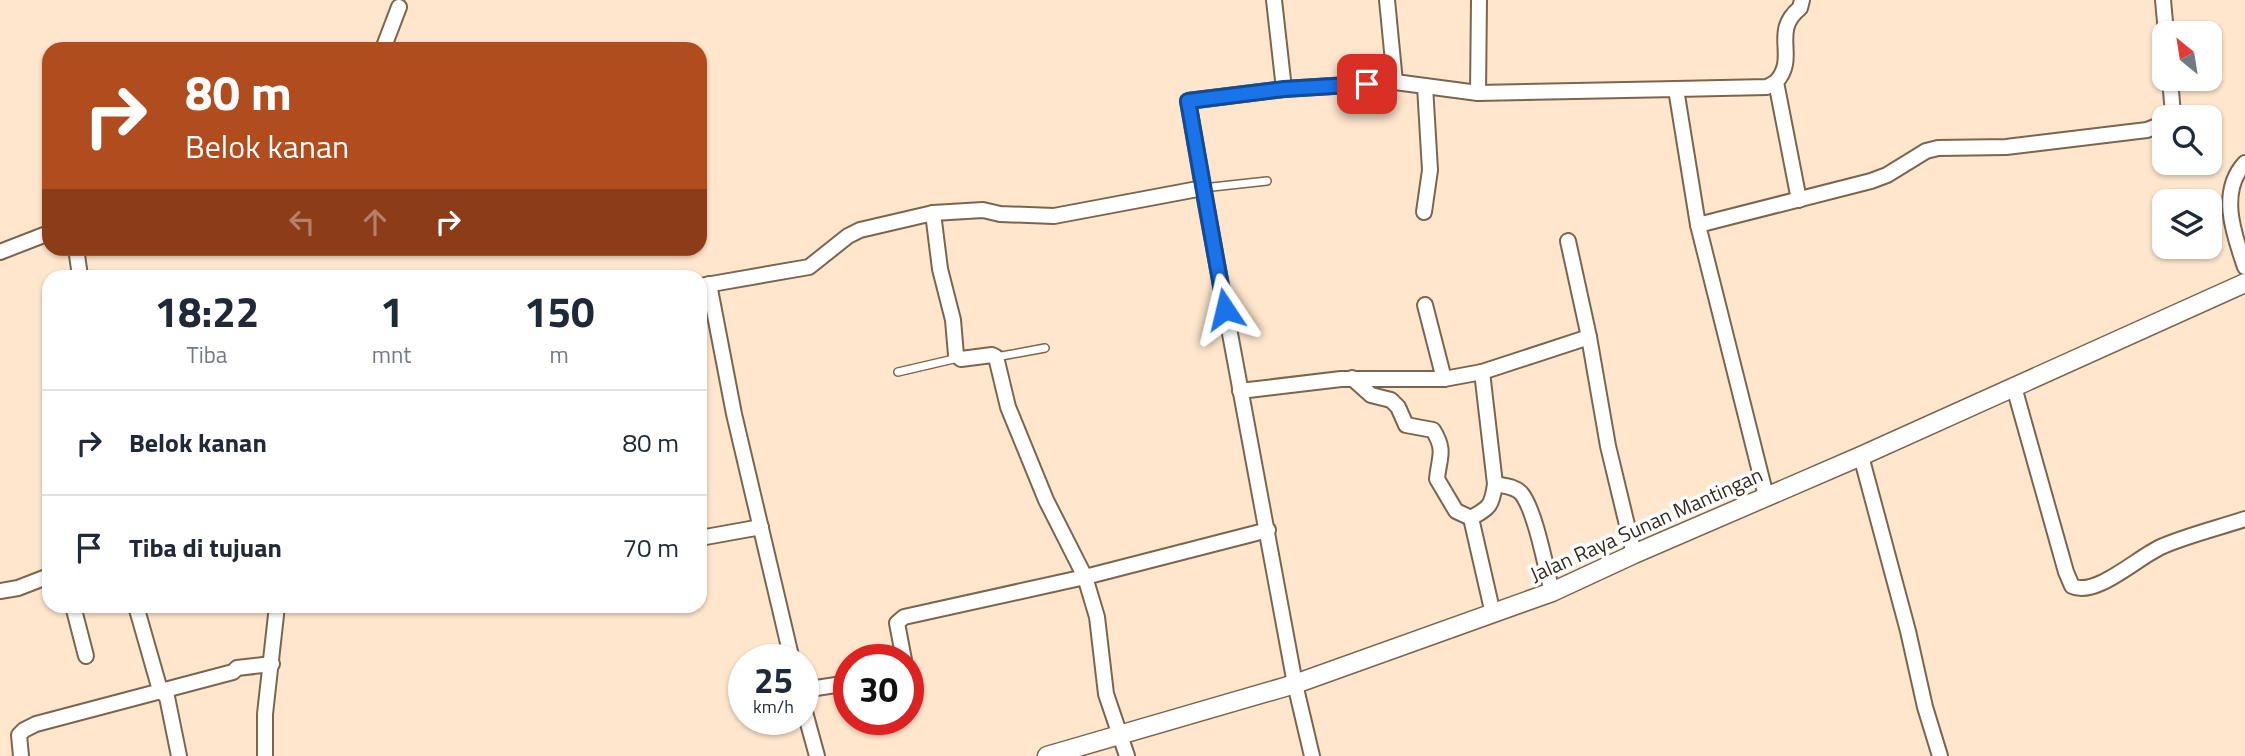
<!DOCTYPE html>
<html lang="id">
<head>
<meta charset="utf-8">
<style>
  body { margin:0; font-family:"Titillium Web",sans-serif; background:#f6f6f7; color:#1f2937; height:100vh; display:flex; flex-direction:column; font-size:26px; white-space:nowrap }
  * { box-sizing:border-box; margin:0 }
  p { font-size:23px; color:#747a83 }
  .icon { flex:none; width:38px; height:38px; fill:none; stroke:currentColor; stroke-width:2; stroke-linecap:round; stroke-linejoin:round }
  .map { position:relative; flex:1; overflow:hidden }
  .panel { position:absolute; left:42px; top:270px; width:665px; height:343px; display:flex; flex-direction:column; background:#fff; border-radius:21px; box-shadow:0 2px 5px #0004 }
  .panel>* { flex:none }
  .top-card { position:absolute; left:42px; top:42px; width:665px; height:214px; border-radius:21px; box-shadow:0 2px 5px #0004; background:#b14c1f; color:#fff; overflow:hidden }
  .needle { width:46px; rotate:330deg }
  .buttons { position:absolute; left:2152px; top:21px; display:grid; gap:14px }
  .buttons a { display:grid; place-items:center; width:70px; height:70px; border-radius:14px; background:#fff; box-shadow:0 2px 5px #0004; font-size:35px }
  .speed { position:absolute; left:728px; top:644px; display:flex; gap:14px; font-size:35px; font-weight:700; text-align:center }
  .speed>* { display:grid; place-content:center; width:91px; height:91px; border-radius:50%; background:#fff; box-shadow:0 2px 5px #0004; line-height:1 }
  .speed small { font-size:18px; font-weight:400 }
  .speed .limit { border:10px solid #d22; background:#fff; color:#111 }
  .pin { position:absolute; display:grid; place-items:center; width:60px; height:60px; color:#fff; margin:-30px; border-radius:14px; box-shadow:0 4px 10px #0006 }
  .me { position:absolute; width:77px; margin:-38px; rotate:350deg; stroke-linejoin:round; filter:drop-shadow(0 0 5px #0008) }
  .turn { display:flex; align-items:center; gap:24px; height:147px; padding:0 28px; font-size:32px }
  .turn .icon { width:91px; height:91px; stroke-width:2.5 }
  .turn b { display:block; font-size:49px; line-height:60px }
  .lanes { display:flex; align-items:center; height:66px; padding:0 28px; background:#0003; justify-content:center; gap:35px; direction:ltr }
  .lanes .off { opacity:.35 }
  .eta { display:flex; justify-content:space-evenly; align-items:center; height:119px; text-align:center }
  .eta b { font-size:42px; font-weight:700; line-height:49px }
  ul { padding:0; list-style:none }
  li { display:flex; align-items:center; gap:21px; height:105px; padding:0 28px; border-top:2px solid #e0e1e3 }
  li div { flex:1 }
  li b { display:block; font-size:26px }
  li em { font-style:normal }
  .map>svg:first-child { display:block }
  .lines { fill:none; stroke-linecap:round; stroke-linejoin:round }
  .service-casing { stroke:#7b654f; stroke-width:10 }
  .minor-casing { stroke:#7b654f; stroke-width:18 }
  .tertiary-casing { stroke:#7b654f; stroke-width:21 }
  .service { stroke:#fff; stroke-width:7 }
  .minor { stroke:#fff; stroke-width:14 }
  .tertiary { stroke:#fff; stroke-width:18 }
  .route-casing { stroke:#114b97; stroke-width:18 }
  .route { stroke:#1a73e8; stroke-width:12 }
  .labels { text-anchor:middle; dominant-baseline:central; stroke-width:7; stroke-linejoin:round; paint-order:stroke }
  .street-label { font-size:21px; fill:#332a20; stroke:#fff }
</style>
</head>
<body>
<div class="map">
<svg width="2245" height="756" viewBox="0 0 2245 756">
  <rect width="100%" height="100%" fill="#ffe6cd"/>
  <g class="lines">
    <g class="service-casing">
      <g id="service">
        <path d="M1203,188L1267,181"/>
        <path d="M996,357L1045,348"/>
        <path d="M898,372L958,358"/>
      </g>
    </g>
    <g class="minor-casing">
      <g id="minor">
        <path d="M1274,0L1284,89"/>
        <path d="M1387,0L1395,82"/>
        <path d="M2163,0L2166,33"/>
        <path d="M383,49L399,7"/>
        <path d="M2170,79L2173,114L2171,117"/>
        <path d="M1676,89L1767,87L1776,82"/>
        <path d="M1478,93L1479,0"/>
        <path d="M2245,163C2218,192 2234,235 2245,267"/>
        <path d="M1203,188L1188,101L1284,89L1395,82L1478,93L1676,89L1698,225"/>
        <path d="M1799,200L1776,82C1799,57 1770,32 1800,8L1802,0"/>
        <path d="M1424,212L1430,170L1425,86"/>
        <path d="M933,213L940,269L953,320L956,355L961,359L992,355L996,357L1008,407L1046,500L1085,577L1268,530"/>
        <path d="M1568,241L1589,337L1608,446L1634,554"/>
        <path d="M76,248L80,276"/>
        <path d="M0,252L49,233"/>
        <path d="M709,284L734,414L792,660"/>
        <path d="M700,286L809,267L848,236L860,230L933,213L983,210L1000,214L1054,216L1203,188L1295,684L1312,756"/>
        <path d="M1425,305L1444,379"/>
        <path d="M1482,372L1495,484C1492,506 1489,508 1471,518L1493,614"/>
        <path d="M1352,378L1371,395L1391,400L1398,407L1406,425L1433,430C1446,451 1439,457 1437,479L1456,511L1471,518"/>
        <path d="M2014,387L2066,572L2072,586C2096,598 2140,555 2163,546C2189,535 2218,528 2245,519"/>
        <path d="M1240,391L1341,379H1444L1482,372L1589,337"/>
        <path d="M1861,456L1908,631L1925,707L1940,756"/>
        <path d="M1495,484C1504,486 1514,486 1521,493C1535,509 1546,569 1552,592"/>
        <path d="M1766,496L1698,225L1871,181L1887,175L1926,151L1938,148L2006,147L2147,130L2165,123"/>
        <path d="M700,538L761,527"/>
        <path d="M0,591L18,588L49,576"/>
        <path d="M73,606L86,656"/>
        <path d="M136,606L160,690L167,697L179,756"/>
        <path d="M904,660L897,623L904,617L1085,577L1097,617L1106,694L1127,756"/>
        <path d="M803,690L849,683"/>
        <path d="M803,705L817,756"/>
        <path d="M21,756L19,735L24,730L36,724L233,672L237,668L272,664"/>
        <path d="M265,756V714L277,606"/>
      </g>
    </g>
    <g class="tertiary-casing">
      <path id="tertiary" d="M1047,756L1295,684L1552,592L1634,554L1861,456L2245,283"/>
    </g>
    <use href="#service" class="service"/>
    <use href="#minor" class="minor"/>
    <use href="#tertiary" class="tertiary"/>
  </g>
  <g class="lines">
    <g class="route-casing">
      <path id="route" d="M1225,309L1188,101L1284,89L1367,84"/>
    </g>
    <use href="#route" class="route"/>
  </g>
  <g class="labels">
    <g class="street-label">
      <text transform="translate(1646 524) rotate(-24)">Jalan Raya Sunan Mantingan</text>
    </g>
  </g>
</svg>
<div class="buttons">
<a><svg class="needle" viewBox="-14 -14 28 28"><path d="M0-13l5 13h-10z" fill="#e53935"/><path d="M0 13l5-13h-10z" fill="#747a83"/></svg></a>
<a><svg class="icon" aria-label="search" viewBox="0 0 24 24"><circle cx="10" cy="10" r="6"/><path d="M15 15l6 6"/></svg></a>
<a><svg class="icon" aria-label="layers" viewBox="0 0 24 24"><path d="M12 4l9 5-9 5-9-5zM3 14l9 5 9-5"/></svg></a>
</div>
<div class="speed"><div>25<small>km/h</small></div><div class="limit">30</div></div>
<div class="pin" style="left:1367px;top:84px;background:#d93025"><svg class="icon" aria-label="arrive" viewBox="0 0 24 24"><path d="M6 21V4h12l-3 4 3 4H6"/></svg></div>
<svg class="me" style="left:1225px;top:309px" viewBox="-20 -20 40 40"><path d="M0-17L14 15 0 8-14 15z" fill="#1a73e8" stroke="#fff" stroke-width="4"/></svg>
<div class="top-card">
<div class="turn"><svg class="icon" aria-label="right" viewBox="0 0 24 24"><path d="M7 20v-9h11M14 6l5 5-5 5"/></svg><div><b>80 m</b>Belok kanan</div></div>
<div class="lanes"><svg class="icon off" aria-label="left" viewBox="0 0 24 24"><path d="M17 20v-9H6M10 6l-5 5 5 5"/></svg><svg class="icon off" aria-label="ahead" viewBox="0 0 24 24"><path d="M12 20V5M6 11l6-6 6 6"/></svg><svg class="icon" aria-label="right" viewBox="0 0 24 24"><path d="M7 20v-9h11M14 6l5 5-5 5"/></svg></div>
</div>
<section class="panel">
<div class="eta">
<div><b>18:22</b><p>Tiba</p></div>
<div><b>1</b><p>mnt</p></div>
<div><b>150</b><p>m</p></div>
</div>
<ul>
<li><svg class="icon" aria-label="right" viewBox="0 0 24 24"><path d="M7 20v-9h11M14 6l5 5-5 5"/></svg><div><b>Belok kanan</b></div><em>80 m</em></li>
<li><svg class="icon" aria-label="arrive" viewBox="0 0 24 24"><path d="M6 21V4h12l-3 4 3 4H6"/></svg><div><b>Tiba di tujuan</b></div><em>70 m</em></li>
</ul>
</section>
</div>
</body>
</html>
